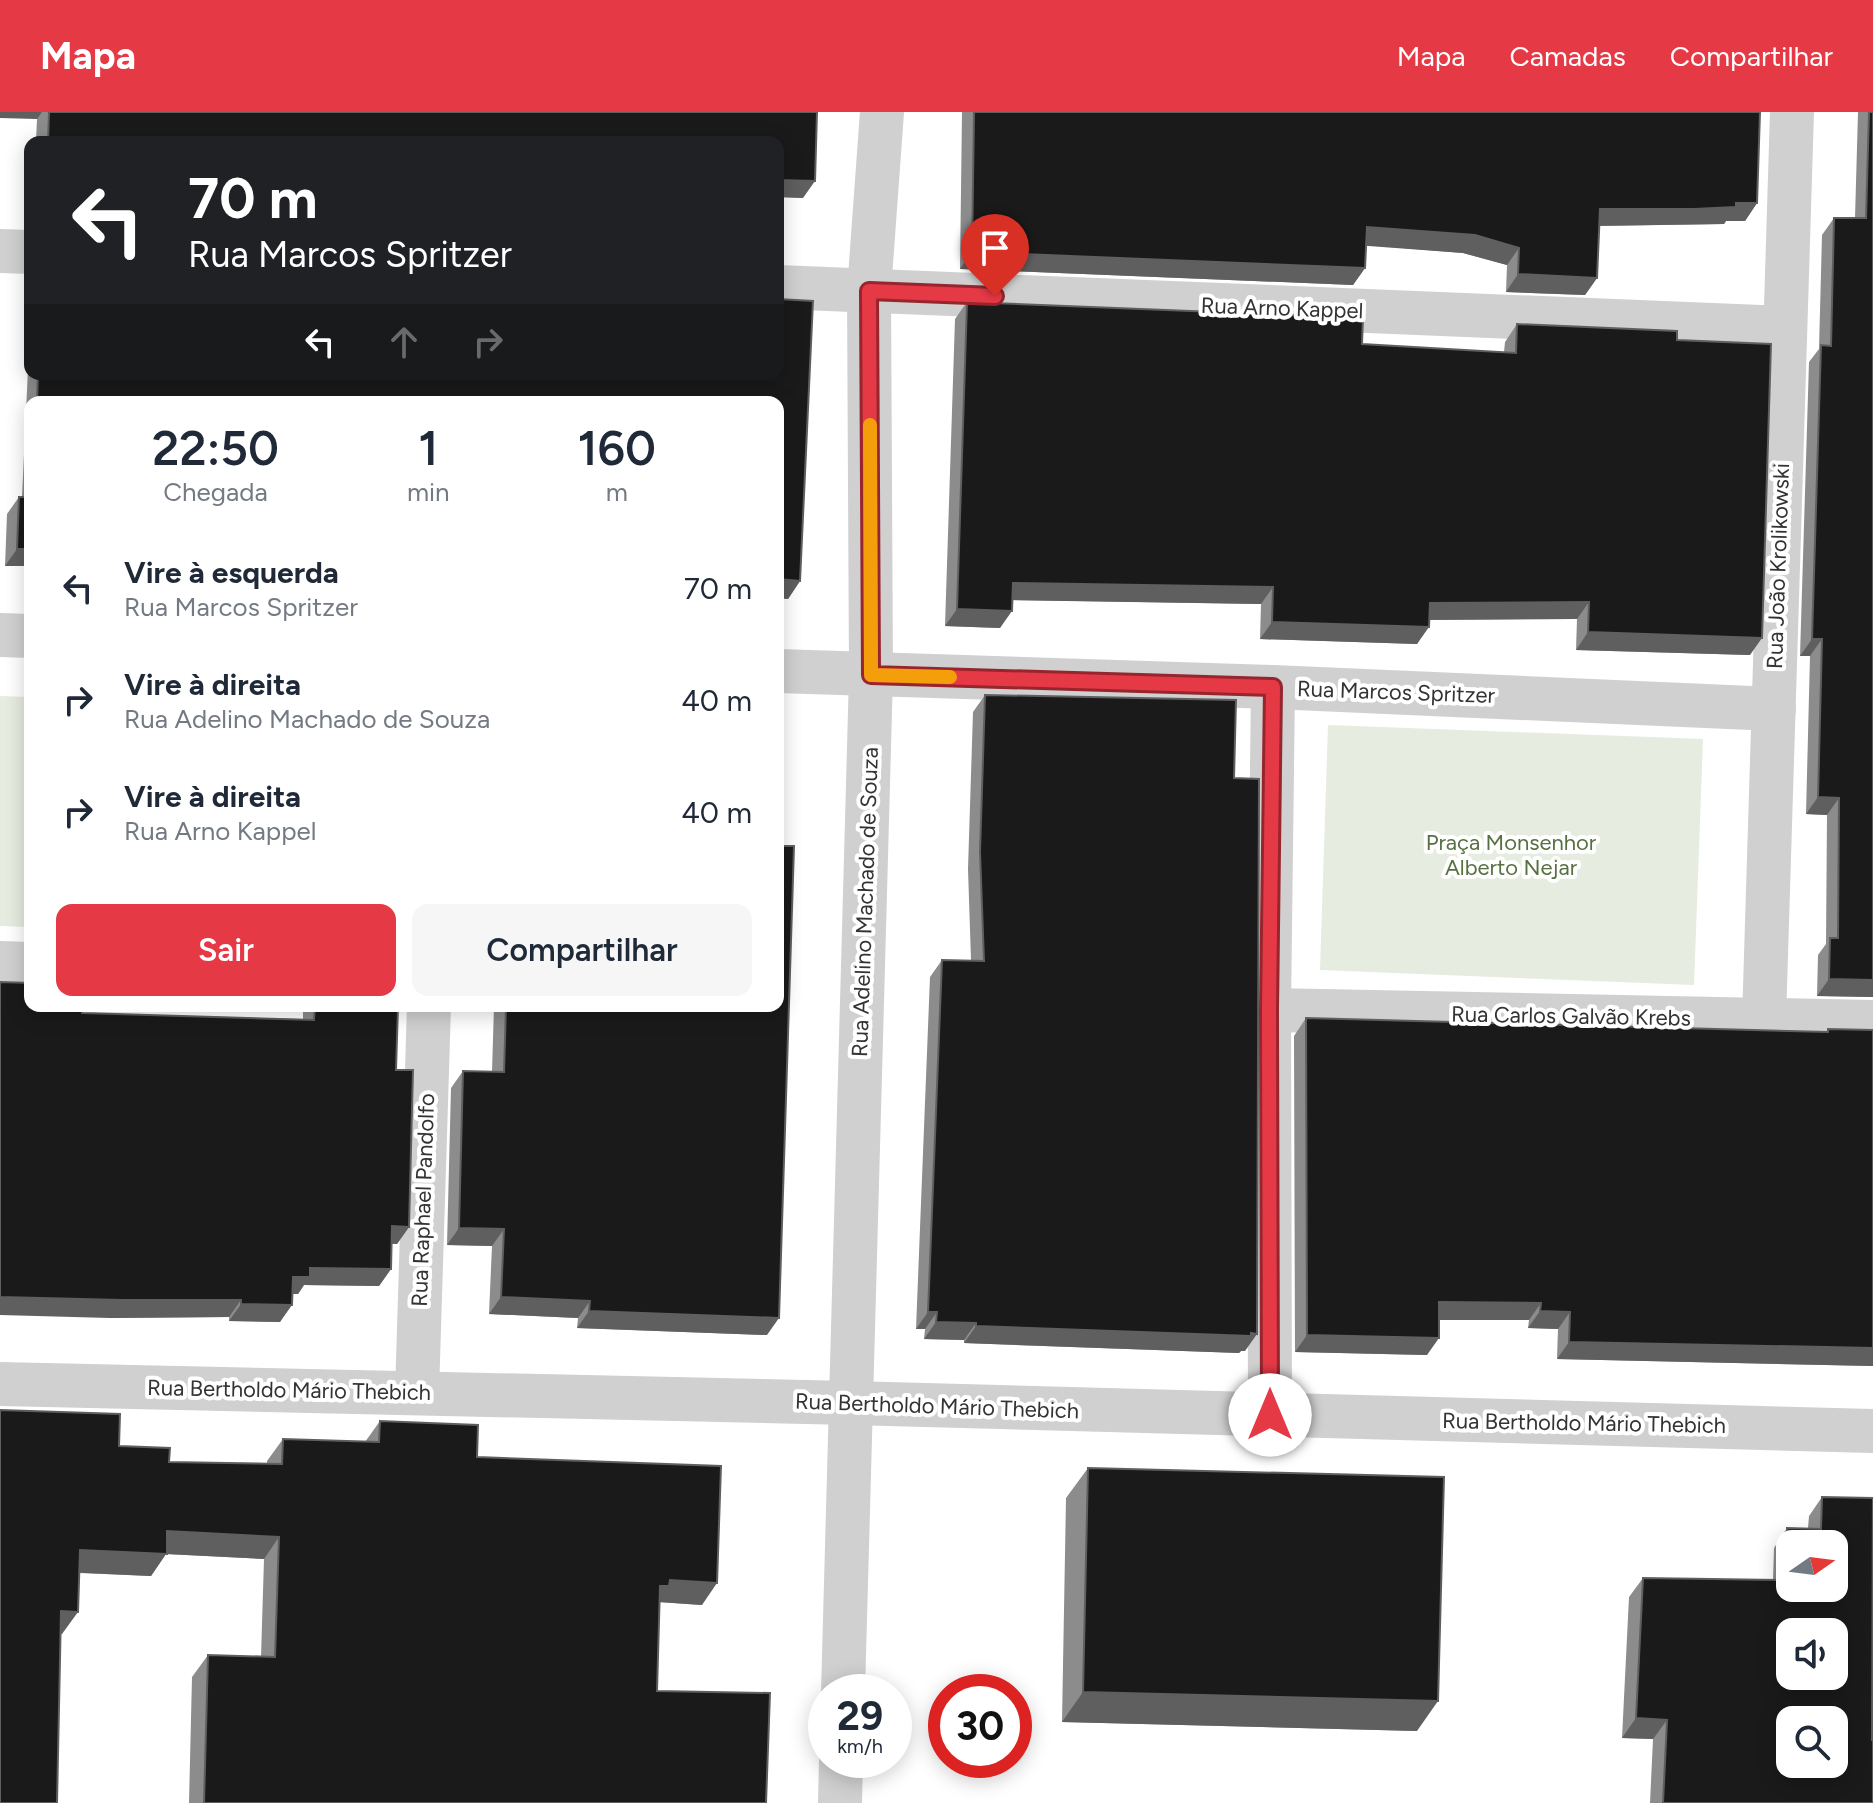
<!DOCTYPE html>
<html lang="pt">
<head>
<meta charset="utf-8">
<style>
  body { margin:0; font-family:Figtree,sans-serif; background:#f6f6f7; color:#1f2937; height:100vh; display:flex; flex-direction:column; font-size:30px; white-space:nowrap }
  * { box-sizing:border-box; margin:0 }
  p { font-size:26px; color:#747a83 }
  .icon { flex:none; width:44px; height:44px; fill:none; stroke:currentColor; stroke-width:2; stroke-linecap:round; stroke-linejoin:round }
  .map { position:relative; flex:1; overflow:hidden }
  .panel { position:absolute; left:24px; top:284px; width:760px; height:616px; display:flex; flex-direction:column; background:#fff; border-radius:16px; box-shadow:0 4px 20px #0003 }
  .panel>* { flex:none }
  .hud { position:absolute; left:24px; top:24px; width:760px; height:244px; border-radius:16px; box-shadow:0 4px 20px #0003; background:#202124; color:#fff; overflow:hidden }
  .needle { width:52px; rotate:76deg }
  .controls { position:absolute; left:1776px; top:1418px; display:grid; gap:16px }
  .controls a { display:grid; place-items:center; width:72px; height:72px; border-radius:16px; background:#fff; box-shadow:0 4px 20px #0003; font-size:40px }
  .speed { position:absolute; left:808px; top:1562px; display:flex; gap:16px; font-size:40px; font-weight:700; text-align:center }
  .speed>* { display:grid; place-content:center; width:104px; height:104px; border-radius:50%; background:#fff; box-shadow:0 4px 20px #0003; line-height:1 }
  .speed small { font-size:20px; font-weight:400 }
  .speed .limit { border:12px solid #d22; background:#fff; color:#111 }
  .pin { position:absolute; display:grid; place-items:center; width:68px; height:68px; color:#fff; margin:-82px -34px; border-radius:50% 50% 50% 0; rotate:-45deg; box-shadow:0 0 8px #0007 }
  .pin .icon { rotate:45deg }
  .me { position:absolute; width:88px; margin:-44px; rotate:0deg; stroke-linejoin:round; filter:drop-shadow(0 0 6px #0008) }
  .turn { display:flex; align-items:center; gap:28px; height:168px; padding:0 32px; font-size:36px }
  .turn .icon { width:104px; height:104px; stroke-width:2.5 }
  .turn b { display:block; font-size:56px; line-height:68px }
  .lanes { display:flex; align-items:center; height:76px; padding:0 32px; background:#0003; justify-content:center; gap:40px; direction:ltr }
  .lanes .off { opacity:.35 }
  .eta { display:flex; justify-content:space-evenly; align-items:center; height:136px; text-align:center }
  .eta b { font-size:48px; font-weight:600; line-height:56px }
  .primary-button { display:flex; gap:16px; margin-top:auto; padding:16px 32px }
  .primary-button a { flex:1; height:92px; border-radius:16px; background:#e63946; color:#fff; font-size:32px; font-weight:600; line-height:92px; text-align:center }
  .primary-button a+a { background:#f6f6f7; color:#1f2937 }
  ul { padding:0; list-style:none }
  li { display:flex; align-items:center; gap:24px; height:112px; padding:0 32px }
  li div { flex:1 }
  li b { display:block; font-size:30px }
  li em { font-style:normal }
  header { display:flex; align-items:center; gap:48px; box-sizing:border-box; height:112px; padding:0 40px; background:#e63946; color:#fff }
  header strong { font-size:38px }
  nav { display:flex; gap:44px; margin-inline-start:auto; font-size:28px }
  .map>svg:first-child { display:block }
  .green { fill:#e6ecdf }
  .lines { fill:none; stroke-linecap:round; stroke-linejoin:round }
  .minor { stroke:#d0d0d0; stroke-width:44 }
  .wall { fill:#8c8c8c }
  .shaded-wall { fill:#5f5f5f }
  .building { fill:#1a1a1a; stroke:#5f5f5f; stroke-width:2; fill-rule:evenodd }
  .route-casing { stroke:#96252e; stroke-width:20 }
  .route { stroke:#e63946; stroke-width:14 }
  .slow { stroke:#f59e0b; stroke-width:14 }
  .labels { text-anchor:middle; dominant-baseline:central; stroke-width:8; stroke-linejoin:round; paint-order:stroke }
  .street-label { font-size:22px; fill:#333; stroke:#fff }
  .park-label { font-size:22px; fill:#56703f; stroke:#fff }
</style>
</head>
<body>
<header>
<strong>Mapa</strong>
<nav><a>Mapa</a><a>Camadas</a><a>Compartilhar</a></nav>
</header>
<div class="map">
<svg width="1873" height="1691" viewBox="0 0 1873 1691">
  <rect width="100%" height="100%" fill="#fff"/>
  <g class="green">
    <path d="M0,584L30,585V815L0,814Z"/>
    <path d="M1328,613L1703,627L1694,873L1320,858Z"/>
  </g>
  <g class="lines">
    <g class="minor">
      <path d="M0,139L30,140"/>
      <path d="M778,175L1785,216"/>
      <path d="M0,523L30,524"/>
      <path d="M778,559L1273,575L1774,597"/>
      <path d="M0,851L30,852"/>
      <path d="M1269,898L1873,910"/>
      <path d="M1764,908L1792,0"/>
      <path d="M0,1272L851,1291L1873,1319"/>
      <path d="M417,1281L429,894"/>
      <path d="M1270,1303L1269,898L1273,575"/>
      <path d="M843,1580L871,563L869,179L882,0"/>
      <path d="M840,1691L841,1648"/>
    </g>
  </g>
  <g class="wall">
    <path d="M0,0H817L803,86L778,85V30H36L37,7Z"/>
    <path d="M962,0H1760L1757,91L1745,109H1726L1724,112L1599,114L1597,166L1585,183L1506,180L1507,153L1463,141L1366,133L1365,156L1353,173L960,157Z"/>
    <path d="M1858,0H1873V885L1817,884L1818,843L1826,832L1827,703L1806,702L1810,544H1800L1809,250L1819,237L1822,123L1834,106H1855Z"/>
    <path d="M967,190L1362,232L1504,240L1505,230L1517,212L1677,228L1750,543L1576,538L1577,507L1430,508L1417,532L1260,527L1261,492L1012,488L1000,516L945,514L955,207Z"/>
    <path d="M30,214V262H778L800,469L788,487L778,486V290H30V491H26L27,454H5L7,402L19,385H22Z"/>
    <path d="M985,583L1234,666L1245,1239H1241L1239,1241L964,1231V1228L924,1227L925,1217H916L930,865L942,848H971L968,757L973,600Z"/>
    <path d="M304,894H398L396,958L409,1115L397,1132H392L391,1157L379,1174L304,1173L298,1182H292L280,1210L229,1209V1205L110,1206L82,901L303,907V896Z"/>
    <path d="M494,894H778L767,1223L577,1216L578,1206L489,1202L492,1134L447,1133L451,976L463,959L492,960Z"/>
    <path d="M1306,906L1826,920L1828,917L1873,918V1254L1557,1247L1558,1217L1528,1216L1529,1208H1439L1427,1243L1295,1240L1294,924Z"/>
    <path d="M380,1309L477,1345L702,1493L659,1490L657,1579L766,1691H189L192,1565L208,1543L261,1545L264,1447L166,1442L151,1464L79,1461L62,1522H61L0,1691L119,1334L169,1350L267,1351V1349L283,1327L365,1330Z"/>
    <path d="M1088,1356L1417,1619L1062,1610L1066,1386Z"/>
    <path d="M1822,1385L1872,1386L1873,1385L1872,1628L1873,1691H1650L1653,1627L1622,1626L1629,1485L1643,1466L1773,1468L1774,1436L1787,1416H1808L1809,1404Z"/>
  </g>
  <g class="shaded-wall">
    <path d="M0,0H42L37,7L0,6Z"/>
    <path d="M778,68L815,69L803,86L778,85Z"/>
    <path d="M1736,91H1757L1745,109H1726L1724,112L1588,114L1600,97Z"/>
    <path d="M1367,115L1475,123L1519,136L1507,153L1463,141L1355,133Z"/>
    <path d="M972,140L1365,156L1353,173L960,157Z"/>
    <path d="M1518,162L1597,166L1585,183L1506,180Z"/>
    <path d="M17,437H30V450L27,454H5Z"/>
    <path d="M778,467L800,469L788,487L778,486Z"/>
    <path d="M1013,471L1273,475L1261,492L1001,488Z"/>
    <path d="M1589,490L1577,507L1418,508L1430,491Z"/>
    <path d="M957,497L1012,499L1000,516L945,514Z"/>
    <path d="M1272,510L1429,515L1417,532L1260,527Z"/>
    <path d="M1588,520L1762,526L1750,543L1576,538Z"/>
    <path d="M1812,527H1822L1810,544H1800Z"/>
    <path d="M1818,685L1839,686L1827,703L1806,702Z"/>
    <path d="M1829,867L1873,868V885L1817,884Z"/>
    <path d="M392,1114L409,1115L397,1132L380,1131Z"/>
    <path d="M459,1116L504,1117L492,1134L447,1133Z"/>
    <path d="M310,1156L391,1157L379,1174L304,1173L298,1182H281L293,1165Z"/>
    <path d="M0,1185L241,1188L229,1205L110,1206L0,1203Z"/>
    <path d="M501,1185L590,1189L578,1206L489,1202Z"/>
    <path d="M1439,1190L1541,1191L1529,1208H1427Z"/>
    <path d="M241,1192L292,1193L280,1210L229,1209Z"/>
    <path d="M589,1199L779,1206L767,1223L577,1216Z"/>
    <path d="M1540,1199L1570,1200L1558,1217L1528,1216Z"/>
    <path d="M928,1200H937L925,1217H916Z"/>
    <path d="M936,1210L976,1211L964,1228L924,1227Z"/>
    <path d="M976,1214L1251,1221L1257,1222L1245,1239H1241L1239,1241L964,1231Z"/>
    <path d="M1307,1223L1439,1226L1427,1243L1295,1240Z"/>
    <path d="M1569,1230L1873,1236V1254L1557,1247Z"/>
    <path d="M167,1419L279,1425L264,1447L166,1442L151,1464L64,1460L80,1438Z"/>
    <path d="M670,1468L717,1471L702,1493L658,1490L660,1474Z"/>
    <path d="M61,1499L78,1500L62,1522L46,1521Z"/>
    <path d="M1083,1580L1438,1589L1417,1619L1062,1610Z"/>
    <path d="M1636,1606L1667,1608L1653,1627L1622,1626Z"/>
  </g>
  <g class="building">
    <path d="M49,0H817L815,69L778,68V30H48Z"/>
    <path d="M974,0H1760L1757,91H1736V95L1694,97H1600L1597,166L1518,162L1519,136L1475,123L1367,115L1365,156L972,140Z"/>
    <path d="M1869,0H1873V868L1829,867L1830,826H1838L1839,686L1818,685L1822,527H1812L1821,233L1831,234L1834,106H1866Z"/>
    <path d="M778,187L813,189L800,469L778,467V290H37L38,262H778Z"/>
    <path d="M967,190L1363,206L1362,232L1516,241L1517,212L1677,219V228L1771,232L1762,526L1588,520L1589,490L1430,491L1429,515L1272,510L1273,475L1013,471L1012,499L957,497Z"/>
    <path d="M19,385H30V437H17Z"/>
    <path d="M985,583L1236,588L1234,666L1259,667L1257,1222L1251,1221V1224L976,1214V1211L936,1210L937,1200H928L942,848L984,849L980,740Z"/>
    <path d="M778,702L783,703L782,734H794L779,1206L589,1199L590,1189L501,1185L504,1117L459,1116L463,959L504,960L506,894H778Z"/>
    <path d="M0,870L30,871V894H82V901L314,908L315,894H398L396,958H413L409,1115L392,1114L391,1157L310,1156V1165H293L292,1193L241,1192V1188H122L0,1185Z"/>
    <path d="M1306,906L1828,920V917L1873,918V1236L1569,1230L1570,1200L1540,1199L1541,1191L1439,1190V1226L1307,1223Z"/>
    <path d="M0,1298L120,1302L119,1334L170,1336L169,1350L282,1352L283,1327L379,1330L380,1309L478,1313L477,1345L721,1354L717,1471L670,1468L669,1474H660L657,1579L770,1581L766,1691H204L208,1543L275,1545L279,1425L167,1419V1442L80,1438L78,1500L61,1499L57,1691H0Z"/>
    <path d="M1088,1356L1444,1365L1438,1589L1083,1580Z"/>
    <path d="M1822,1385L1873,1386L1872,1628H1873V1691H1663L1667,1608L1636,1606L1643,1466L1786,1468L1787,1416L1821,1417ZM1790,1432H1834V1476H1790ZM1790,1520H1834V1564H1790ZM1790,1608H1834V1652H1790Z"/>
  </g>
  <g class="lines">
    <g class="route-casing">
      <path id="route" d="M995,184L869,179L871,563L1273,575L1269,898L1270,1303"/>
    </g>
    <use href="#route" class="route"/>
    <path class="slow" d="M870,313L871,563L950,565"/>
  </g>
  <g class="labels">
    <g class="street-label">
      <text transform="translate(1282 196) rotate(2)">Rua Arno Kappel</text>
      <text transform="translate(1778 454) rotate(-88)">Rua João Krolikowski</text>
      <text transform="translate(1396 580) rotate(2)">Rua Marcos Spritzer</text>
      <text transform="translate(865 790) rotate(-88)">Rua Adelino Machado de Souza</text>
      <text transform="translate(1571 904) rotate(1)">Rua Carlos Galvão Krebs</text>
      <text transform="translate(423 1088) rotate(-88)">Rua Raphael Pandolfo</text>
      <text transform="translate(289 1278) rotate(1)">Rua Bertholdo Mário Thebich</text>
      <text transform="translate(937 1294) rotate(2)">Rua Bertholdo Mário Thebich</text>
      <text transform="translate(1584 1311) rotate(1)">Rua Bertholdo Mário Thebich</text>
    </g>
    <g class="park-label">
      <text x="1511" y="730">Praça Monsenhor<tspan x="1511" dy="25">Alberto Nejar</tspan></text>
    </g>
  </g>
</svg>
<div class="controls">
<a><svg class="needle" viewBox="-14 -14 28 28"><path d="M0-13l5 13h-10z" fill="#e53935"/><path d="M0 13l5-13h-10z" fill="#747a83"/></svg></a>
<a><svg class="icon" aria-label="sound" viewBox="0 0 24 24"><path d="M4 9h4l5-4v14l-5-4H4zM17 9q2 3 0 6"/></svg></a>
<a><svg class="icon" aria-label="search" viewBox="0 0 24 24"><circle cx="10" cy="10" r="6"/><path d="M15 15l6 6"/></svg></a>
</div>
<div class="speed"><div>29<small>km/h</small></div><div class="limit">30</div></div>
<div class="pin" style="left:995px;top:184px;background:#d93025"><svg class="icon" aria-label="arrive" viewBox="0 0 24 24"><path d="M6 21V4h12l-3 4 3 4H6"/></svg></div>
<svg class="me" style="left:1270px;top:1303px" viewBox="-20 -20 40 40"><circle r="19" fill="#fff"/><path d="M0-13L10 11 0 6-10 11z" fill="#e63946"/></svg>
<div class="hud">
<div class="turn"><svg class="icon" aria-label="left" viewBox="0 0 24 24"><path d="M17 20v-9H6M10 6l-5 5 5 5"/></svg><div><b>70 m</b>Rua Marcos Spritzer</div></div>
<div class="lanes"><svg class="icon" aria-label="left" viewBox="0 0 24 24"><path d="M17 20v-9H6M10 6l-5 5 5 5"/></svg><svg class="icon off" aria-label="ahead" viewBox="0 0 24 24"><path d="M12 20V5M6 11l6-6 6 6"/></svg><svg class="icon off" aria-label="right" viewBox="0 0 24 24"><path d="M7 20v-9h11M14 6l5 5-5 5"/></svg></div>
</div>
<section class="panel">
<div class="eta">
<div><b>22:50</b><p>Chegada</p></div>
<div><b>1</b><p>min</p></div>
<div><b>160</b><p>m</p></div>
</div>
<ul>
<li><svg class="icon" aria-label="left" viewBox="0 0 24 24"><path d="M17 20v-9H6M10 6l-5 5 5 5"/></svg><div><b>Vire à esquerda</b><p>Rua Marcos Spritzer</p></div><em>70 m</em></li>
<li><svg class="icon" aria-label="right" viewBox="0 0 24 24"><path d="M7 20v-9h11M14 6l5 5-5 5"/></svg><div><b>Vire à direita</b><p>Rua Adelino Machado de Souza</p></div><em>40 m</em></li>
<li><svg class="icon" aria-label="right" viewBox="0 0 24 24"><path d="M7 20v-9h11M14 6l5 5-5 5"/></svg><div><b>Vire à direita</b><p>Rua Arno Kappel</p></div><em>40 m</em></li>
</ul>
<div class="primary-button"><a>Sair</a><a>Compartilhar</a></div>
</section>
</div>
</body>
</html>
